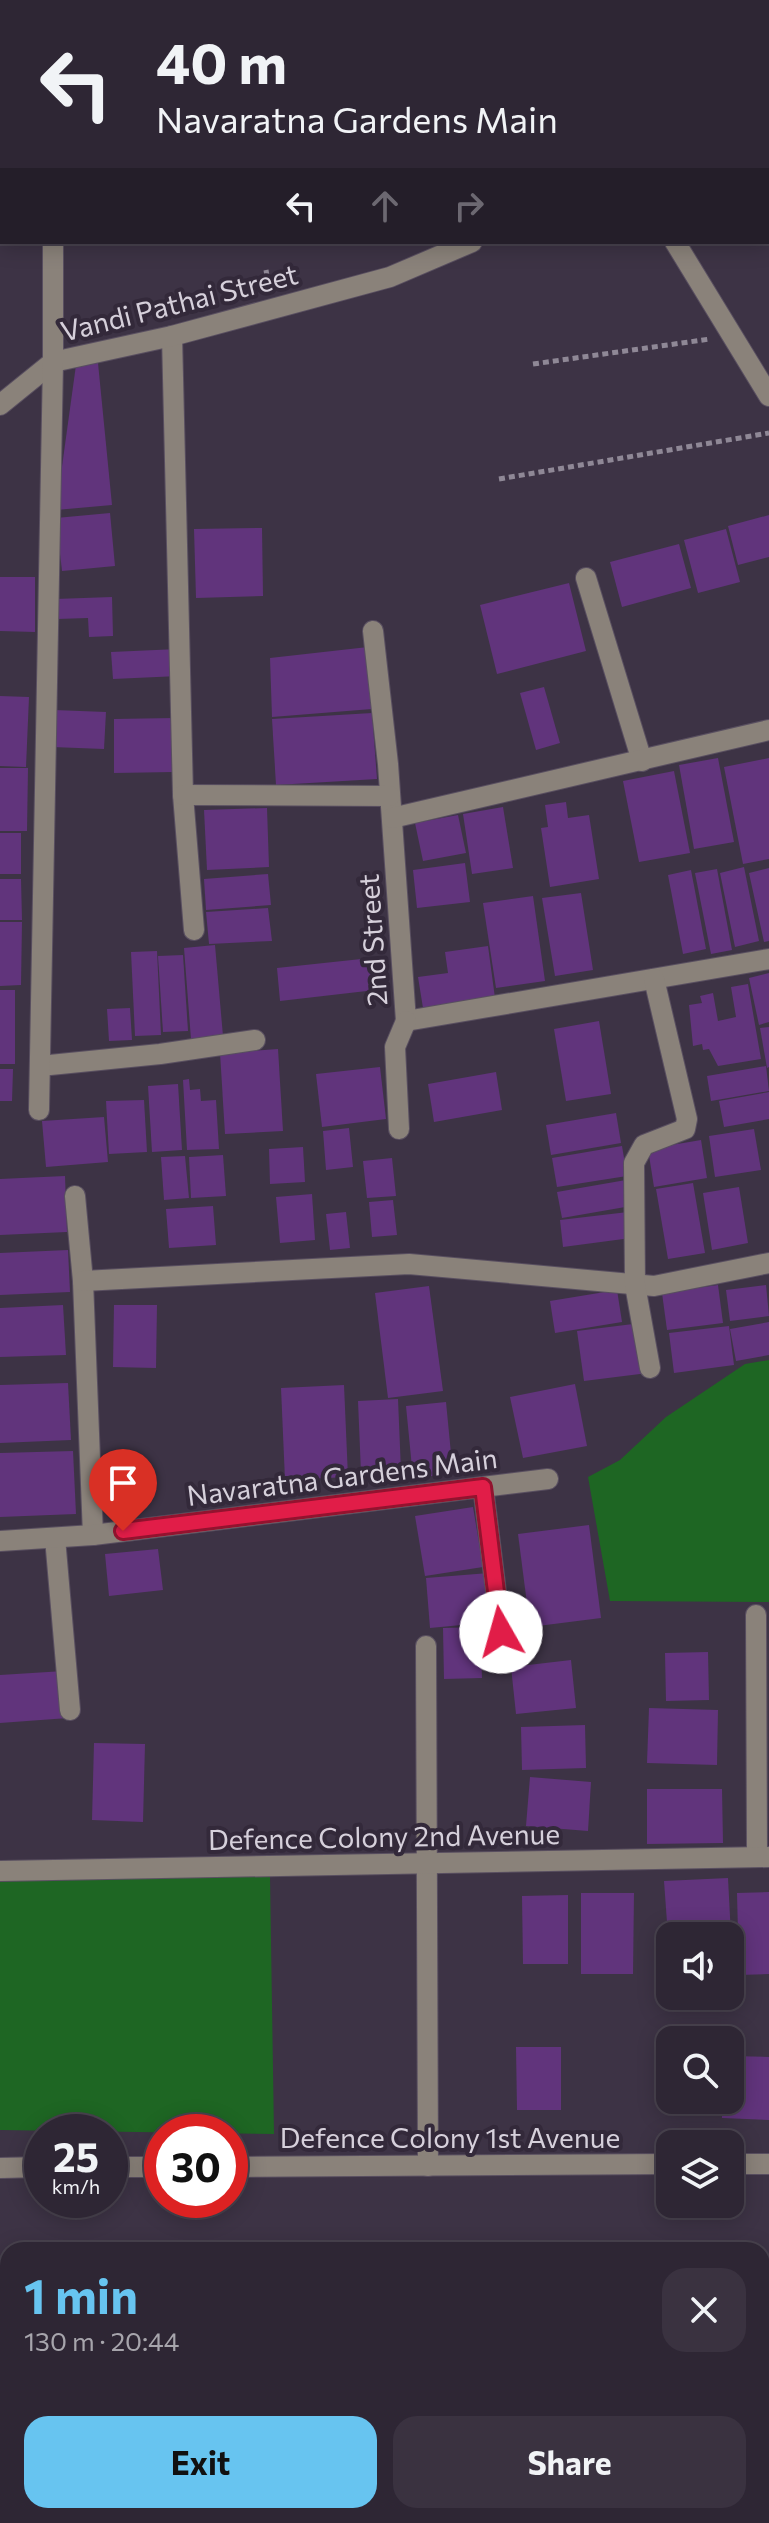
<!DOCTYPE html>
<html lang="en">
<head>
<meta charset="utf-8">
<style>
  body { margin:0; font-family:Commissioner,sans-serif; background:#3a3240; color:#f1f3f6; height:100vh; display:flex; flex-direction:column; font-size:30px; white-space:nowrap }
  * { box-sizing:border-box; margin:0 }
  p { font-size:26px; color:#a7a5ac }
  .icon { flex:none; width:44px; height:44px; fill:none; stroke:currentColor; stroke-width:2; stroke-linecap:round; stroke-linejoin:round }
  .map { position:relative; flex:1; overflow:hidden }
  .sheet { position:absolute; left:0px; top:2242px; width:770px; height:282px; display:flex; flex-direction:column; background:#2e2634; border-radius:24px 24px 0 0; box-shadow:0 4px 20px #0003,0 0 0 2px #49434f }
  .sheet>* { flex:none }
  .hud { position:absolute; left:0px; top:0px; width:770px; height:244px; box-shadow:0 4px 20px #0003,0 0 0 2px #49434f; background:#2e2634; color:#f1f3f6; overflow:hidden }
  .fabs { position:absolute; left:656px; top:1922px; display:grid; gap:16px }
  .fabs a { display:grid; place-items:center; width:88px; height:88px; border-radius:16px; background:#2e2634; box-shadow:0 4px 20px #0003,0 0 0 2px #49434f; font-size:40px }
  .speed { position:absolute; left:24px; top:2114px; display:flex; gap:16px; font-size:40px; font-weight:700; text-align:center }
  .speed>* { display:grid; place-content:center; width:104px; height:104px; border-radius:50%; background:#2e2634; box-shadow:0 4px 20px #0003,0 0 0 2px #49434f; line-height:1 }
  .speed small { font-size:20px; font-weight:400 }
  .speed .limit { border:12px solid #d22; background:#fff; color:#111 }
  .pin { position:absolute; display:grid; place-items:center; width:68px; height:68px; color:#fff; margin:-82px -34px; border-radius:50% 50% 50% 0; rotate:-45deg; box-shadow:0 0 8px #0007 }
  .pin .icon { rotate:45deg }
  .me { position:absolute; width:88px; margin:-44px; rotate:353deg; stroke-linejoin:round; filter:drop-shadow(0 0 6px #0008) }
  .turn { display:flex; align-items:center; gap:28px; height:168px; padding:0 24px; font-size:36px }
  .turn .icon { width:104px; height:104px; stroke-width:2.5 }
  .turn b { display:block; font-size:56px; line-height:68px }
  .lanes { display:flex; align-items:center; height:76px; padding:0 24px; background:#0003; justify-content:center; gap:40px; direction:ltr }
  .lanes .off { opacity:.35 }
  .round { display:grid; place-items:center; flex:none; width:84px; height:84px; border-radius:24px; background:#3a3240 }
  .overview { display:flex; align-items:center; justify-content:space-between; height:136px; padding:0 24px }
  h1 { font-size:48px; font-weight:700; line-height:60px; color:#67c4f0 }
  .action { display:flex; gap:16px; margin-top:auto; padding:16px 24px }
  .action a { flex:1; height:92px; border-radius:24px; background:#67c4f0; color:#111; font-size:32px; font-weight:700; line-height:92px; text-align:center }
  .action a+a { background:#3a3240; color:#f1f3f6 }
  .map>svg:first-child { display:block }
  .green { fill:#1e6623 }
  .building { fill:#61347c }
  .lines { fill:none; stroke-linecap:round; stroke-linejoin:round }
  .minor-casing { stroke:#594f60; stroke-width:22 }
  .path { stroke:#8f8896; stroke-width:5; stroke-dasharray:6 4; stroke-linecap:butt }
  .minor { stroke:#8a827a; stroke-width:20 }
  .route-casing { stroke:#92132f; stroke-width:20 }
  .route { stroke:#e11d48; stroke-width:14 }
  .labels { text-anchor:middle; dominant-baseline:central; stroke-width:8; stroke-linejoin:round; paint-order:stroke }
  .street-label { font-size:28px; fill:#d6d0db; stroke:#33293a }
</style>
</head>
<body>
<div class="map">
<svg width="769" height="2523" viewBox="0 0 769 2523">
  <rect width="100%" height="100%" fill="#3d3345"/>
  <g class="green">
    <path d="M769,1360V1602L610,1601L588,1477L620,1460L666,1417L745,1364Z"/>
    <path d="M270,1876L274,2134L0,2130V1880Z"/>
  </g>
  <g class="building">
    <path d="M98,363L112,505L56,510L76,365Z"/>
    <path d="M110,513L115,566L62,571L56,518Z"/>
    <path d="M769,515V557L738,565L728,526Z"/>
    <path d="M262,528L263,596L196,598L194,529Z"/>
    <path d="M726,529L740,582L698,593L684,540Z"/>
    <path d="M679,544L691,588L622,607L610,562Z"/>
    <path d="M0,577H35V632L0,631Z"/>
    <path d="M569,583L586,651L497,674L480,605Z"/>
    <path d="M112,597L113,636L89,637L88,618L57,619L55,599Z"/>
    <path d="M368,647L372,709L272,717L270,658Z"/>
    <path d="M178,649L179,676L113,679L111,652Z"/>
    <path d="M544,687L560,743L536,750L520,693Z"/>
    <path d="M0,696L29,697L26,767L0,766Z"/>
    <path d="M54,710L106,712L104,749L52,747Z"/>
    <path d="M372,713L377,779L276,785L272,719Z"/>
    <path d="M174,718V772L114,773V719Z"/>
    <path d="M718,758L734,842L694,849L679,765Z"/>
    <path d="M769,758V859L743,864L724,767Z"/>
    <path d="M0,768H28L27,831H0Z"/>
    <path d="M674,771L690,853L639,862L623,781Z"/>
    <path d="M566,802L568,818L589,815L599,879L550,887L541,828L548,827L545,805Z"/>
    <path d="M503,807L513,868L472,874L463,814Z"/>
    <path d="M267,808L269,867L207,870L204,810Z"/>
    <path d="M458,815L466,853L423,861L415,823Z"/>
    <rect x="0" y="833" width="21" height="41"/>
    <path d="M465,863L470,902L417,908L413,870Z"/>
    <path d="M744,867L759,941L735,947L720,873Z"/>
    <path d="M769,868V941L764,942L749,873Z"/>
    <path d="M717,869L732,950L711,954L695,873Z"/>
    <path d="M691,870L706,949L683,954L668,875Z"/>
    <path d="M268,874L271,905L206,910L204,879Z"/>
    <path d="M0,879H21L22,920H0Z"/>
    <path d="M581,893L593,970L555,976L542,898Z"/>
    <path d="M533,896L545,981L496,988L483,903Z"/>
    <path d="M268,908L272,941L209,944L206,912Z"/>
    <path d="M0,922H22L21,985L0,986Z"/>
    <path d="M215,945L223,1036L191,1039L184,948Z"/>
    <path d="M488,946L495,998L423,1008L418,977L448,973L445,952Z"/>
    <path d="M157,951L161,1035L135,1036L131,952Z"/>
    <path d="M183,955L188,1031L163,1032L158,956Z"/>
    <path d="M380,957L384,989L280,1001L277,968Z"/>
    <path d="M769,973V1022L759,1025L749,978Z"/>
    <path d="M748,984L761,1059L718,1066L709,1049L703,1050L702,1044L693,1046L689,1005L702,1003L700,996L713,993L718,1021L736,1017L731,987Z"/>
    <rect x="0" y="990" width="15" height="74"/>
    <path d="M130,1008L132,1040L109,1041L107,1009Z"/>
    <path d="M599,1021L611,1094L566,1101L554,1029Z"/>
    <path d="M769,1027V1067L767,1068L760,1028Z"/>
    <path d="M278,1049L283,1131L225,1134L220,1053Z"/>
    <path d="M766,1066L769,1091L711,1101L707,1076Z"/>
    <path d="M380,1067L386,1119L322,1127L316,1074Z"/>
    <path d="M0,1069H13L12,1101H0Z"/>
    <path d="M496,1072L502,1110L434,1122L428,1084Z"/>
    <path d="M189,1079L190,1090L200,1089L201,1101L216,1100L219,1149L187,1150L183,1080Z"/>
    <path d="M178,1084L182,1150L152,1152L148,1086Z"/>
    <path d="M769,1092V1119L724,1127L719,1101Z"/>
    <path d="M144,1100L147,1152L109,1154L106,1101Z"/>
    <path d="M616,1113L621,1143L551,1155L546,1125Z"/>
    <path d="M104,1117L108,1162L46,1167L42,1121Z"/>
    <path d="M349,1128L353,1167L326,1170L323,1131Z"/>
    <path d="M754,1129L761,1170L715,1177L709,1136Z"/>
    <path d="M701,1140L707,1178L654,1187L648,1149Z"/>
    <path d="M622,1146L627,1176L557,1187L552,1158Z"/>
    <path d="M303,1147L305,1182L270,1184L269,1149Z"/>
    <path d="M223,1155L226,1196L191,1198L189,1157Z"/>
    <path d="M185,1156L189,1198L164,1200L161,1157Z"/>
    <path d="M392,1158L396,1196L367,1198L363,1161Z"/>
    <path d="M65,1176L67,1232L0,1235V1179Z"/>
    <path d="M626,1180L631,1206L562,1218L557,1192Z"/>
    <path d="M693,1183L705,1253L668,1259L656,1189Z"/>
    <path d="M739,1187L748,1243L712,1250L703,1193Z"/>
    <path d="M312,1194L315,1240L280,1243L276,1197Z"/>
    <path d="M393,1200L397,1235L372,1237L369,1202Z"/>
    <path d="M213,1206L216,1245L169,1248L166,1209Z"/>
    <path d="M346,1212L350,1248L330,1250L326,1214Z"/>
    <path d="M628,1212L631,1238L563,1247L560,1220Z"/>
    <path d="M68,1250L70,1292L0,1295V1253Z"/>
    <path d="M718,1285L723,1323L667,1330L662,1293Z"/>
    <path d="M766,1285L769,1316L730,1321L726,1290Z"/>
    <path d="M429,1286L443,1391L388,1398L375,1293Z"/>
    <path d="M617,1290L622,1322L555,1333L550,1301Z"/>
    <path d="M63,1305L66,1355L0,1357V1308Z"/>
    <path d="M114,1305H157L156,1368L113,1367Z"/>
    <path d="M769,1322V1355L736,1361L730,1329Z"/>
    <path d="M641,1323L648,1373L584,1381L577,1331Z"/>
    <path d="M729,1326L734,1365L674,1373L669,1333Z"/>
    <path d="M68,1383L71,1440L0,1443V1385Z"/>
    <path d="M575,1384L587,1446L523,1458L510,1397Z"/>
    <path d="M344,1385L348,1477L285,1480L281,1388Z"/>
    <path d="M398,1399L401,1471L361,1473L358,1401Z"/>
    <path d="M446,1402L453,1474L413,1478L406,1406Z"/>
    <path d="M73,1451L76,1514L0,1517V1453Z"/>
    <path d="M473,1507L483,1567L425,1576L415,1516Z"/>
    <path d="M589,1525L601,1618L530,1627L518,1534Z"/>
    <path d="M158,1549L163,1590L109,1596L105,1554Z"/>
    <path d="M489,1573L493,1622L430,1628L426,1578Z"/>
    <path d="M480,1627L482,1678L444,1679L443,1628Z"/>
    <path d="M708,1652L709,1700L666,1701L665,1653Z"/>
    <path d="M571,1660L576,1708L516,1714L511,1667Z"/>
    <path d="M64,1671L68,1718L0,1723V1675Z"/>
    <path d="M649,1708L718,1710L717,1765L647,1763Z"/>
    <path d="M585,1725L586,1768L522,1770L521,1727Z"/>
    <path d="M94,1743L145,1744L143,1822L92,1820Z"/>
    <path d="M530,1777L591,1782L588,1831L526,1826Z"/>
    <path d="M647,1789H722L723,1843L647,1844Z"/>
    <path d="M728,1878L731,1936H668L664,1881Z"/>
    <path d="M769,1892V1974L739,1975L737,1893Z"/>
    <path d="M581,1893H634L633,1974H581Z"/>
    <path d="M568,1895V1964H523L522,1896Z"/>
    <path d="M664,2045H670V2087L665,2088Z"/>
    <path d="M516,2047H561V2110H517Z"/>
    <path d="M730,2056L769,2057V2120L722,2118V2100H730Z"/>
  </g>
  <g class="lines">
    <g class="minor-casing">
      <g id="minor">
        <path d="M232,0V2"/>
        <path d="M532,0L533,2"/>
        <path d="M446,2L458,0"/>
        <path d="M0,25H2"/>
        <path d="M768,122H769"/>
        <path d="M675,242L769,396"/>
        <path d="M172,336L183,795L194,930"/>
        <path d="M0,405L53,362L172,336L390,277L472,242"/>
        <path d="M586,578L642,761"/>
        <path d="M373,631L388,764L406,1021L769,959"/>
        <path d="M183,795L390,796"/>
        <path d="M392,818L769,730"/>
        <path d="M40,1066L160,1054L255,1040"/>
        <path d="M39,1110L53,362V242"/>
        <path d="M399,1129L395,1047L406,1021"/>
        <path d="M75,1196L83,1281L93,1535"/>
        <path d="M83,1281L409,1264L654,1286L769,1263"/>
        <path d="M650,1368L635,1285L634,1163L644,1145L685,1129L687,1119L654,979"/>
        <path d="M483,1487L501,1632"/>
        <path d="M55,1538L70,1710"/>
        <path d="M0,1541L93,1535L548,1479"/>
        <path d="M756,1615L757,1856"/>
        <path d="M426,1646L428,2166"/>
        <path d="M0,1871L769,1857"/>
        <path d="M730,2164H769"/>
        <path d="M110,2167H162"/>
        <path d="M230,2167L670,2164"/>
        <path d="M0,2168L42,2167"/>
      </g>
    </g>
    <g class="path">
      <path d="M266,270L269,288"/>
      <path d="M533,364L710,339"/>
      <path d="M499,479L769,433"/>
    </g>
    <use href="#minor" class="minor"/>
  </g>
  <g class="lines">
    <g class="route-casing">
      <path id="route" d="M123,1531L483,1487L501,1632"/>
    </g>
    <use href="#route" class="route"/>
  </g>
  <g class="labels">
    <g class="street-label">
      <text transform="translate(179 302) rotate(-14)">Vandi Pathai Street</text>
      <text transform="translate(372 940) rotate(-94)">2nd Street</text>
      <text transform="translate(342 1476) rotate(-7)">Navaratna Gardens Main</text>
      <text transform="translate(384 1836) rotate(-1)">Defence Colony 2nd Avenue</text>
      <text x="450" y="2137">Defence Colony 1st Avenue</text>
    </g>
  </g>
</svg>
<div class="fabs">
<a><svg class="icon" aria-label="sound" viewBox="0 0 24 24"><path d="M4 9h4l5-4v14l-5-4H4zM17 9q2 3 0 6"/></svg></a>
<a><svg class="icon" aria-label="search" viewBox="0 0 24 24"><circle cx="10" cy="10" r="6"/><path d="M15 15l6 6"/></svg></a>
<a><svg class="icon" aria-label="layers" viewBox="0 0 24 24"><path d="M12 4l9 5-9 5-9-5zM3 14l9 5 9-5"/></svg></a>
</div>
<div class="speed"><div>25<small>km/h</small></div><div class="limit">30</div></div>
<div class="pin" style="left:123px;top:1531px;background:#d93025"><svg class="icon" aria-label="arrive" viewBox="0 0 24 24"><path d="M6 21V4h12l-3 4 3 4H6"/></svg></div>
<svg class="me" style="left:501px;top:1632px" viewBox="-20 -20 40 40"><circle r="19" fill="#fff"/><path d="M0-13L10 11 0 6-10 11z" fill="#e11d48"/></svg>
<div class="hud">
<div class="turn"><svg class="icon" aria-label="left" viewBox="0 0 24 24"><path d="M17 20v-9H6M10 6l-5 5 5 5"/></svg><div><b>40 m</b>Navaratna Gardens Main</div></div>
<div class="lanes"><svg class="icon" aria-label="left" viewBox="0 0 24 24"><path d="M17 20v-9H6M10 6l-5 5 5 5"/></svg><svg class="icon off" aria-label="ahead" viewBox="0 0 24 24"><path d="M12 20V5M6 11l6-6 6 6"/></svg><svg class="icon off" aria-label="right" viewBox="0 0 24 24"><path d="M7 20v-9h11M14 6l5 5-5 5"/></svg></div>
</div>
<section class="sheet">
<div class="overview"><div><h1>1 min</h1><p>130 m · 20:44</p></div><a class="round"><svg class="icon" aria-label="close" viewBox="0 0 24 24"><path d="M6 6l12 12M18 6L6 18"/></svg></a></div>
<div class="action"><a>Exit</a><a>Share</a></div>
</section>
</div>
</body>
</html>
